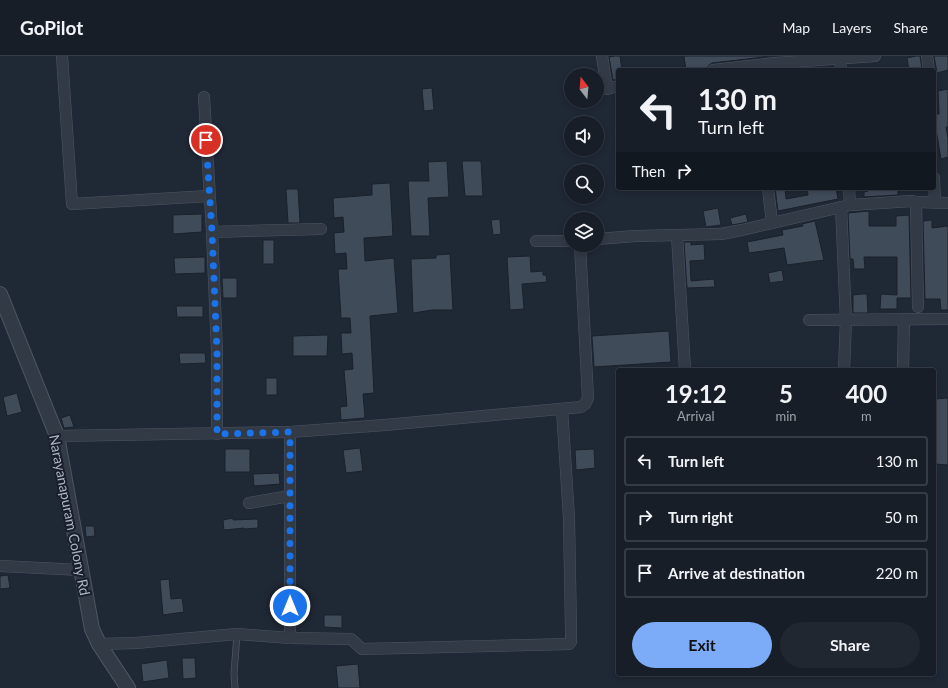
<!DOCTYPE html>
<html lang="en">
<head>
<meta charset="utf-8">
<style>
  body { margin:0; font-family:Lato,sans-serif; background:#202730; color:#f1f3f6; height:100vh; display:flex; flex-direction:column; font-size:15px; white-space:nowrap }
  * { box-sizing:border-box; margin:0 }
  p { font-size:13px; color:#9ea2a8 }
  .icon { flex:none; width:22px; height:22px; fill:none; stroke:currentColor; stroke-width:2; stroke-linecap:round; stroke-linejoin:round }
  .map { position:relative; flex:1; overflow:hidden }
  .sheet { position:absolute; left:616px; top:312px; width:320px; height:308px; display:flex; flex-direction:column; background:#171e28; border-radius:4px; box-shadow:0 2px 6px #0003,0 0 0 1px #363c45 }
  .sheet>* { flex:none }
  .hud { position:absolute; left:616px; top:12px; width:320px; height:122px; border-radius:4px; box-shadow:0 2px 6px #0003,0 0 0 1px #363c45; background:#171e28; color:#f1f3f6; overflow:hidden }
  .needle { width:26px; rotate:344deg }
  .fabs { position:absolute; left:564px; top:12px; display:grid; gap:8px }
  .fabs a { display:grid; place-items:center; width:40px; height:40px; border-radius:50%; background:#171e28; box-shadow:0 2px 6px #0003,0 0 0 1px #363c45; font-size:20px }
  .pin { position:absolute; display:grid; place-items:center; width:34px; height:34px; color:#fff; margin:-17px; border:2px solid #fff; border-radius:50%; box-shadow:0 1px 4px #0007 }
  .me { position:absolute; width:44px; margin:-22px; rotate:0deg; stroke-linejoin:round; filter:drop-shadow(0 0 3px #0008) }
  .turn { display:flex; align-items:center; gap:14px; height:84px; padding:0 16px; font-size:18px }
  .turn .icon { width:52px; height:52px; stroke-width:2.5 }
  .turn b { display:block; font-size:28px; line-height:34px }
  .then { display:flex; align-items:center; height:38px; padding:0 16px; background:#0003; gap:8px; font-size:15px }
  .eta { display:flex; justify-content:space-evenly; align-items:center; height:68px; text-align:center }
  .eta b { font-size:24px; font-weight:700; line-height:28px }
  .primary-button { display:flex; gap:8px; margin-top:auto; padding:8px 16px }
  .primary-button a { flex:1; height:46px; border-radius:24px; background:#7cacf8; color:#111; font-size:16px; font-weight:700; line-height:46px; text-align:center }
  .primary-button a+a { background:#202730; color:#f1f3f6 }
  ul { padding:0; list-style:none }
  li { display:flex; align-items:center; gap:12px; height:50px; margin:0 8px 6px; padding:0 8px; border:2px solid #363c45; border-radius:4px }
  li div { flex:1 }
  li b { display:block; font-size:15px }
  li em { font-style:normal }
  header { display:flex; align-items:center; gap:24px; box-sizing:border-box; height:56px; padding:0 20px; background:#171e28; border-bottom:1px solid #363c45 }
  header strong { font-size:19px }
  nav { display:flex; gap:22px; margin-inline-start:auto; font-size:14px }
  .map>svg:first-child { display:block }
  .building { fill:#404b5a; stroke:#1a212c }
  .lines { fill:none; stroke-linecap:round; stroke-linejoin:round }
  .service-casing { stroke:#4d5561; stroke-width:7 }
  .minor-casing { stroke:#4d5561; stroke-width:12 }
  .tertiary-casing { stroke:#4d5561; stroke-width:16 }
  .service { stroke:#323a46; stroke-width:5.5 }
  .minor { stroke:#323a46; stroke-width:11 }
  .tertiary { stroke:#323a46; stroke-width:14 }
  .route { stroke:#1a73e8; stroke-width:7; stroke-dasharray:0 12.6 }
  .labels { text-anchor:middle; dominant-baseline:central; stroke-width:4; stroke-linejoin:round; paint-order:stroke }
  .street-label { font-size:14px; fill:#acb5c3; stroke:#181f2a }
</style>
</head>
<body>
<header>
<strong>GoPilot</strong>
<nav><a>Map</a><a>Layers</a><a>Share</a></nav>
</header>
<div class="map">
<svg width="948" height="632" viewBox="0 0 948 632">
  <rect width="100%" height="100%" fill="#1f2835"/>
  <g class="building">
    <path d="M615,0H620L622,14H618V23L613,24L609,1Z"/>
    <path d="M684,0H764V1L712,7L709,9L706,13L686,14Z"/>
    <path d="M916,0H920L922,13L909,14L907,2Z"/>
    <path d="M934,0H948V14L937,17Z"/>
    <path d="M432,32L434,54L424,55L422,33Z"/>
    <path d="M948,33V71H946L948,82V101L941,103L935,68L934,58H939L938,35Z"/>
    <path d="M447,105L449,141L428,142L430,180H411L408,125H429L428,106Z"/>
    <path d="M462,105H481L483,140H465Z"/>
    <path d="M390,127L393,180L364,182L365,205L394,202L398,257L370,260L374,337L363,338L365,362L341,364L340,351L347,350L344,314L353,313L352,297L342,298L341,277H351L350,262H341L338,213H347L346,197L335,198L334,177L344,176L343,161L334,162L333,142L372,139V128Z"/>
    <path d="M775,132H785L786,143L808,139L807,132H836L838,143L778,155Z"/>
    <path d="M868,132H880V134L898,133V139L864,141V136L868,135Z"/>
    <path d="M286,133H298L300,167H288Z"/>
    <path d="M718,152L721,169L706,171L703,155Z"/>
    <path d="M869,155V170H896V160L909,159L911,242H897V253H880L881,238L897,239V201H864L865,213H854L853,203H850L848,157Z"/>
    <path d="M202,158V176L173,178V159Z"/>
    <path d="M746,158L748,166L732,169L730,162Z"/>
    <path d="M500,163L501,178L493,179L491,164Z"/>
    <path d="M932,164V172L948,170V254H941L940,243H925L923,165Z"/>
    <path d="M815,165L824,204L787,209L784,192L749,197L747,186L783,179L782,174L803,170L802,168Z"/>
    <rect x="263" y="184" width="11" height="24"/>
    <path d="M684,186H691V189L704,188L705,204L690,205L691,225L714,223L715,231L687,232Z"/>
    <path d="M450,198L453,254H432L413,257L411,203L436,202V199Z"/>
    <path d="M530,200L531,216L543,215V219H546L547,226L522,228L524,253L510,254L507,201Z"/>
    <path d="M205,201V217L175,218L174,202Z"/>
    <path d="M782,214L784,225L770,227L768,217Z"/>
    <path d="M222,222H237V242H223Z"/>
    <path d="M862,238H867L868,257H853V239Z"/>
    <path d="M176,250H203V261H177Z"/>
    <path d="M669,275L671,306L594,311L592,280Z"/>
    <path d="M328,279L327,300H293V280Z"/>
    <path d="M179,297H205L206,307L180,308Z"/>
    <rect x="266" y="322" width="11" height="17"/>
    <path d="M17,337L22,356L7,360L3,341Z"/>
    <path d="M948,342V409L935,408L936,364L934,365V343Z"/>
    <path d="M70,359L74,371L64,372L61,362Z"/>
    <path d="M360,392L363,415L346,417L343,394Z"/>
    <rect x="225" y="393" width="25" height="23"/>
    <path d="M594,393L595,412L576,414L575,394Z"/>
    <path d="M279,417L280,428L254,430L253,418Z"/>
    <path d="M233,462V464L258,463V472L244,473V472L224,474L223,464Z"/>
    <path d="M85,470H94L95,480L86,481Z"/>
    <path d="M8,519L10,532L0,533V520Z"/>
    <path d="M169,523L171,543L182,542L184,556L163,559L160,524Z"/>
    <path d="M324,559H342V572L324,571Z"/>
    <path d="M182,602H195L196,622L183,623Z"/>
    <path d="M167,604L169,622L143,626L141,608Z"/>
    <path d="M358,608L360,632H338L336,610Z"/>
  </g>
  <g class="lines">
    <g class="service-casing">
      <path id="service" d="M235,632L234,618L237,578"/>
    </g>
    <g class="minor-casing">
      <g id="minor">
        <path d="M62,0L72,148L209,140"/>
        <path d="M602,0L607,33L618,30"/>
        <path d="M927,0L929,14"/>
        <path d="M840,3L841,14"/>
        <path d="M713,14L775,7L875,0"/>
        <path d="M204,41L212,176L217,296V378"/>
        <path d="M934,122L935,146"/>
        <path d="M768,132L772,167"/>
        <path d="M916,146L918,251"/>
        <path d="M850,149L912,145L916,146L948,147"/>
        <path d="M841,151L846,264L844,314"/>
        <path d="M212,176L321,173"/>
        <path d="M677,179L685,314"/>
        <path d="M597,183L636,180L721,178L742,174L850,149L849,132"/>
        <path d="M536,185H571"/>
        <path d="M809,264L948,263"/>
        <path d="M903,314L904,263"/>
        <path d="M57,380L290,376L385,369L581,351L585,348L588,342L580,189"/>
        <path d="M249,447L290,440"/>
        <path d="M0,510L81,514"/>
        <path d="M290,582V376"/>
        <path d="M99,588L136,587L237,578L290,582L351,583L362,593L569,588L571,586V575L569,462L562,353"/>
      </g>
    </g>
    <g class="tertiary-casing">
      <path id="tertiary" d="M0,238L57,380L92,573L99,588L128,632"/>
    </g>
    <use href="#service" class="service"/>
    <use href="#minor" class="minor"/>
    <use href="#tertiary" class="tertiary"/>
  </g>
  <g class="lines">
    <path class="route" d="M206,84L212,176L217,296V378L290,376V550"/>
  </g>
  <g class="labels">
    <g class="street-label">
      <text transform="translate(70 459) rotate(79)">Narayanapuram Colony Rd</text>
    </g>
  </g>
</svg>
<div class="fabs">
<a><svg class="needle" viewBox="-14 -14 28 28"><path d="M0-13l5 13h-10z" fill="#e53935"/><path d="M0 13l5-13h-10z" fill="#9ea2a8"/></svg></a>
<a><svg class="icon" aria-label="sound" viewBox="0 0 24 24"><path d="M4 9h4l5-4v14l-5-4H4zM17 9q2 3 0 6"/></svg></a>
<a><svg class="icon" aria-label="search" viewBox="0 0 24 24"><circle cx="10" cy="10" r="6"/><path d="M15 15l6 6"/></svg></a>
<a><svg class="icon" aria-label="layers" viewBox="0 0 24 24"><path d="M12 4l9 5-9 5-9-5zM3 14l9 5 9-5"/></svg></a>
</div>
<div class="pin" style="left:206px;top:84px;background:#d93025"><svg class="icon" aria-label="arrive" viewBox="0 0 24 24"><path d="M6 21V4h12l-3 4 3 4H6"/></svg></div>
<svg class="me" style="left:290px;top:550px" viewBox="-20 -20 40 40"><circle r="17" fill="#1a73e8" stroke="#fff" stroke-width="3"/><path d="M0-11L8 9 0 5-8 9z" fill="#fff"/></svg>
<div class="hud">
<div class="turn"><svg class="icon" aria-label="left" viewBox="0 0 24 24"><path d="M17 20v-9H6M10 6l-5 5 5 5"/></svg><div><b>130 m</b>Turn left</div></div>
<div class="then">Then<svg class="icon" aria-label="right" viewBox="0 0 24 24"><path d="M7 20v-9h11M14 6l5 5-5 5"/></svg></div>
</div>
<section class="sheet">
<div class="eta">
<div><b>19:12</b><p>Arrival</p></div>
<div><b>5</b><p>min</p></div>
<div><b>400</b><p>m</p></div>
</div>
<ul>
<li><svg class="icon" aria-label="left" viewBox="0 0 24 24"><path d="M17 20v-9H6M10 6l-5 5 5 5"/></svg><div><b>Turn left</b></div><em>130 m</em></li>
<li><svg class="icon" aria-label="right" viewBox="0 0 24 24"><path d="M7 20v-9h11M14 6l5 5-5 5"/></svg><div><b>Turn right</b></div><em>50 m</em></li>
<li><svg class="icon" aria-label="arrive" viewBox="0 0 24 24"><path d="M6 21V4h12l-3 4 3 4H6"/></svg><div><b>Arrive at destination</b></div><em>220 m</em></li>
</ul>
<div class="primary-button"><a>Exit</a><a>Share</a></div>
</section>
</div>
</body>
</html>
